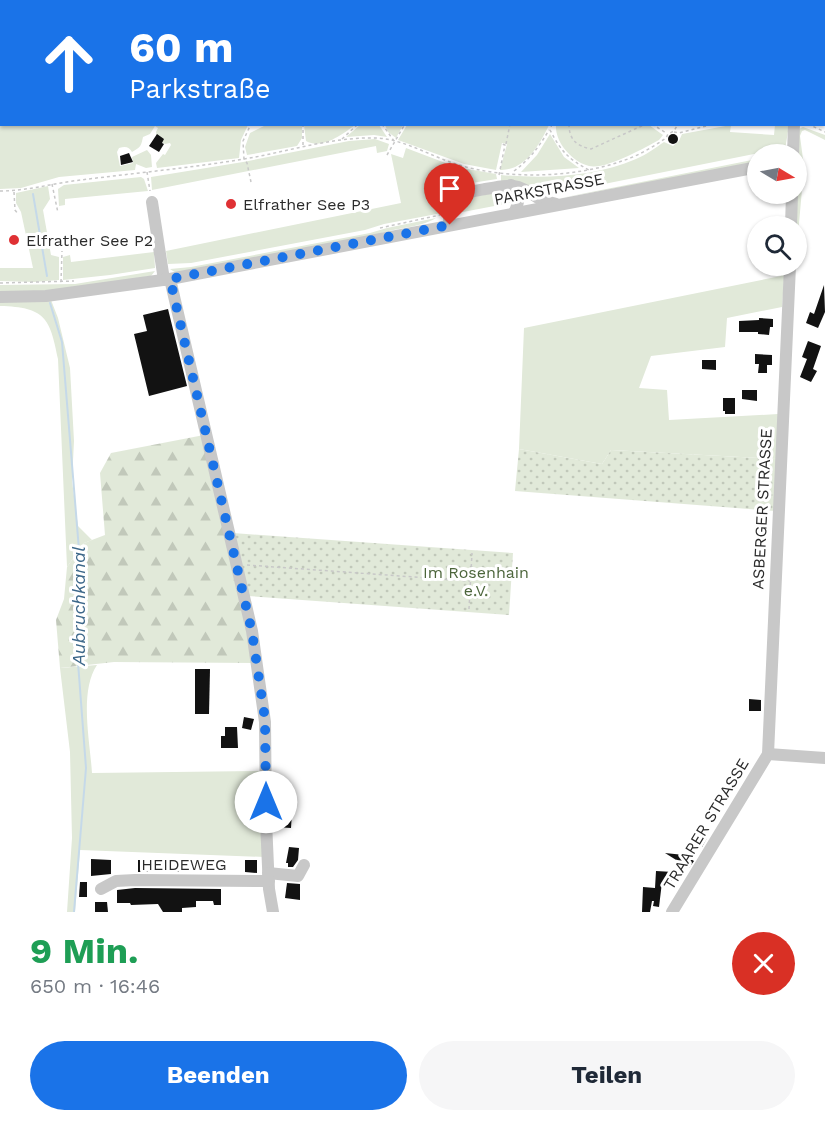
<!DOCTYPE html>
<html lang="de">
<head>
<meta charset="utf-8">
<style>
  body { margin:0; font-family:"Work Sans",sans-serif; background:#f6f6f7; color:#1f2937; height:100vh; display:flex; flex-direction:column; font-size:22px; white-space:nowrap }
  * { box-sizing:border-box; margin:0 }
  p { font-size:20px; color:#747a83 }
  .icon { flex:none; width:33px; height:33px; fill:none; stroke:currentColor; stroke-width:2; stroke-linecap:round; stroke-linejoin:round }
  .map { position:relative; height:912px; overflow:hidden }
  .side { display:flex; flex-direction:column; background:#fff; flex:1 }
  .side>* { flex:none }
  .hud { position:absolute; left:0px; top:0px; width:825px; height:126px; box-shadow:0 2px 4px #0004; background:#1a73e8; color:#fff; overflow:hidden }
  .needle { width:39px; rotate:100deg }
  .tools { position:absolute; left:747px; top:144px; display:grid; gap:12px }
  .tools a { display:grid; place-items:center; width:60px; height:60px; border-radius:50%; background:#fff; box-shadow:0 2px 4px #0004; font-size:30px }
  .pin { position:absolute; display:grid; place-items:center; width:51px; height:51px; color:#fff; margin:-62px -26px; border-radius:50% 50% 50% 0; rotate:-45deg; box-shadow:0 0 6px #0007 }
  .pin .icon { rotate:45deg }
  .me { position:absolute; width:66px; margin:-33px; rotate:0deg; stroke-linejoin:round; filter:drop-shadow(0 0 4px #0008) }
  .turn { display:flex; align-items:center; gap:21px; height:126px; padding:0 30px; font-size:27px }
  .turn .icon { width:78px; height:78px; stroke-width:2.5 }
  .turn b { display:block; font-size:42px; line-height:51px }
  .round { display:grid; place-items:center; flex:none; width:63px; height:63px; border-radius:32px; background:#f6f6f7 }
  .headline { display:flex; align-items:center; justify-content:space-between; height:102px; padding:0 30px }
  h1 { font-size:36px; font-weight:700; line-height:45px; color:#1e9e55 }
  .button { display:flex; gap:12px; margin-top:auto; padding:12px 30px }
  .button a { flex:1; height:69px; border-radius:36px; background:#1a73e8; color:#fff; font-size:24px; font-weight:700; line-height:69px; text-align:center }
  .button a+a { background:#f6f6f7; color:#1f2937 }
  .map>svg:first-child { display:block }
  .grass { fill:#e1e9d9 }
  .forest { fill:url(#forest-firs) }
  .garden { fill:url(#garden-dots) }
  .water { fill:url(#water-ripples) }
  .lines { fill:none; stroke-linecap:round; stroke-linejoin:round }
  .stream { stroke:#c5d9e9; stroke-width:2 }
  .building { fill:#121212 }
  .path { stroke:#c8c8c8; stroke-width:1.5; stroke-dasharray:3 3; stroke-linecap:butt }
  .minor { stroke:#c8c8c8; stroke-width:12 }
  .route { stroke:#1a73e8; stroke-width:10; stroke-dasharray:0 18 }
  .poi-dot { fill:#df3134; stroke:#fff; stroke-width:2 }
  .labels { text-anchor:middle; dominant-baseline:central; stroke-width:6; stroke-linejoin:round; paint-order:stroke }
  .street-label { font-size:16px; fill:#2b2b2b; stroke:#fff }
  .poi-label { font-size:16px; fill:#2b2b2b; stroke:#fff; text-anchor:start }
  .park-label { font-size:16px; fill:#4c653b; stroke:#fff }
  .water-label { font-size:18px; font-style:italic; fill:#3d688a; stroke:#fff }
</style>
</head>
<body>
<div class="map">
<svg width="825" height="912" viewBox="0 0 825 912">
  <defs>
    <pattern id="forest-firs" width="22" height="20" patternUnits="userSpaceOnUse" patternTransform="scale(1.5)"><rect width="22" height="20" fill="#e1e9d9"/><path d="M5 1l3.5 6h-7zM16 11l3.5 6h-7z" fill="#c1c8ba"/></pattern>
    <pattern id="garden-dots" width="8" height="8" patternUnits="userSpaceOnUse" patternTransform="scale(1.5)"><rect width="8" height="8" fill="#e1e9d9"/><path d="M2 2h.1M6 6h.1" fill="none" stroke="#c1c8ba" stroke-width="1.8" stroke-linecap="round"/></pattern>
    <pattern id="water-ripples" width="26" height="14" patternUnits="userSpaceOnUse" patternTransform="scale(1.5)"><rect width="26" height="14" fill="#c5d9e9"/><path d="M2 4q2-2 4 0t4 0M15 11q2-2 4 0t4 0" fill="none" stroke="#a9bac8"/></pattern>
  </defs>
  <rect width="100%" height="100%" fill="#fff"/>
  <g class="grass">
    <path d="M406,0H644L406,1Z"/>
    <path d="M0,109H1L2,124L248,125L241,140L239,158L157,168L156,163L163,154L165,155L171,145L170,143L165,144L157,139L156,132L158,128L155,126L150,134L143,137C141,146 141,147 132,152C129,147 126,146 119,148L117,152L120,166L133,163L132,157L147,150L151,155L152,167L146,168L136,164L135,170L59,177L21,188L0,189Z"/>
    <path d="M556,124L649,125L663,135L659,140C644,148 606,170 589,166C581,164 574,159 569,154C561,146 555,135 556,124Z"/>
    <path d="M266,125H302V138L297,146L247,155L245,147L250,133Z"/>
    <path d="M304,125H355C343,134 322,150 306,141Z"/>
    <path d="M360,125H379L387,137L374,135L346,137Z"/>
    <path d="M385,125H403L396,138L388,132Z"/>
    <path d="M407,125L408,124L549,125C540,144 525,171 500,170L507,144L502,143L496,170L464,164L398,140Z"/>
    <path d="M731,125L730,132L774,135L775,125H789L785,150L764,152L544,196L501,181V175C545,179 595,177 636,159C646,155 655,148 664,142L673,146L679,141L682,134Z"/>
    <path d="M803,127L825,135V140L805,130L802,131L800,136L804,167L797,246V143L799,129Z"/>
    <path d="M550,134L564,157L579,168L521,172L537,155Z"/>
    <path d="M375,139L389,144L387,151L377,153L376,146L152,190L151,177L243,162L349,141Z"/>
    <path d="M406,148L456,167L460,188L442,213L384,224L365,230L191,263L168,264L166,251L401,203L391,154L403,158Z"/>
    <path d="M757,159V163L556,199Z"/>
    <path d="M462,168L496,174L497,179L465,184L460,171Z"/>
    <path d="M141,177L144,179L148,191L65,199V205L59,206L58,189L64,185Z"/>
    <path d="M48,186L50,199L43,210L51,255L59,257V280L34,282L0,281V268H33L21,212L16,203V193Z"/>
    <path d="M504,190L510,192L515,202L463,212L454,210L456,201Z"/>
    <path d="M436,218C418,229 393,227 374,236L176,273L170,269L191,267L370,233L387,228Z"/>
    <path d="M154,252L155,268L110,275L63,280V257L70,255L71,262Z"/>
    <path d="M782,266H785L782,307L727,318L725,347L651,356L639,388L667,390L669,420L778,414L777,459L611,450L602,464L519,449L524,328L781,276Z"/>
    <path d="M155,271L151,276L45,292L0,293V285L75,284Z"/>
    <path d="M51,300L58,318L70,368L74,441L72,481L78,526L92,540L84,543L67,567L58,359C50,318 45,307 0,306V301Z"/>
    <path d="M97,665C79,692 90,741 92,773L261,771L265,857L80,850L75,912H67L72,838L70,752L60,668Z"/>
  </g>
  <path class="forest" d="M204,435L254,663L114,662L60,668L56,620L64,599L67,567L84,543L105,535L100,473L111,453Z"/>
  <g class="garden">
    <path d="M519,449L602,464L611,450L777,459L775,511L515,491Z"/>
    <path d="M233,533L513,553L509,615L248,596Z"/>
  </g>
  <path class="water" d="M0,0H220L2,2L1,95Z"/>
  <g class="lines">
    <g class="stream">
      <path d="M33,194L47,276"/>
      <path d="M50,303L62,342L79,550L76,636L86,768L74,912"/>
    </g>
  </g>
  <g class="building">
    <path d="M157,134L164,139L162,143L164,144L159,152L149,146Z"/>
    <circle cx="673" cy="139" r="5"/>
    <path d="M129,153L133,162L121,165L120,156Z"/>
    <path d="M824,285L825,312L818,328L806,323L810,312L814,314Z"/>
    <path d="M168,309L187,386L149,396L134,334L147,331L143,315Z"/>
    <path d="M759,318L773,319V327H770L769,335L758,334V332H739V321L759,320Z"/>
    <path d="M808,341L821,346L813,369L817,371L811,382L800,377L807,359L802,357Z"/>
    <path d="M755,354L772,355V365H767V373H758L759,364H755Z"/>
    <path d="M702,360H716V370L702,369Z"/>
    <path d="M742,390H757V401L742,399Z"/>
    <path d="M723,398H735V414H725V411H723Z"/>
    <path d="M195,669H210L209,714H195Z"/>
    <path d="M749,699L761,700V711H749Z"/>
    <path d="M244,717L254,719L251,730L242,728Z"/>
    <path d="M225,727H237L238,748H221V736H225Z"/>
    <path d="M277,811L292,812L291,828L276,827Z"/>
    <path d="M692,833L699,834L707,838L702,847L692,841Z"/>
    <path d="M289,847L299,848L298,860L293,867H288V863H286Z"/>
    <path d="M665,853L684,855L694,861L689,868Z"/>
    <path d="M91,859L111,860V874L91,876Z"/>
    <path d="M138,860H151V866L166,868V872H138Z"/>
    <path d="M245,860H257V873L245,872Z"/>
    <path d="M217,861L219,872H210L209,862Z"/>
    <path d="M173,864H182L181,872H173Z"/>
    <path d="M656,871L673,872L672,882H662L659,907L653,906L654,901H652L650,912H642L643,887L655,888Z"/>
    <path d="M80,882H87V897H79Z"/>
    <path d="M287,883L300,884V900L285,898Z"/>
    <path d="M135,888L221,889V905H214L213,901H196V907L182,908V912H163L158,904L131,905L130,903H117V890Z"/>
    <path d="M95,902H107L108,912H95Z"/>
  </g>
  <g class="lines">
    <g class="path">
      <path d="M274,0V2"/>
      <path d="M368,0L375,2"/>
      <path d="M690,0L693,2"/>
      <path d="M403,2L404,0"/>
      <path d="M646,2L648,0"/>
      <path d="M716,2V0"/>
      <path d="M303,124V147"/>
      <path d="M382,124L394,141"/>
      <path d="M552,124L550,130C561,151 568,159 589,170"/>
      <path d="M569,124C569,140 577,146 591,149L646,124"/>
      <path d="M652,124L666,133"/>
      <path d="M808,124L825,132"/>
      <path d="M674,132L679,133L714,124"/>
      <path d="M342,139L358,124"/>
      <path d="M506,144L510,124"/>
      <path d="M770,154L784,152"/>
      <path d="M387,155L405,124"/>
      <path d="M458,166L462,184"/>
      <path d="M514,171C529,160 539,147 549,130"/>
      <path d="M147,172L150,191"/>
      <path d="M499,175L505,145L502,144"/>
      <path d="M251,182L247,163L244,159L243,141L251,124"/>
      <path d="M52,184L58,213"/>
      <path d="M0,191C27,191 54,183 81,180C135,173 190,168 244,159C287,152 330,137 374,138C402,138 430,156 456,164C505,180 574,178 622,161C638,156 653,147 666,138L668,134L674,131L678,124"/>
      <path d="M14,192L15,210L18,214"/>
      <path d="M380,228L440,215"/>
      <path d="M61,282L62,251"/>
      <path d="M0,283L74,281"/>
      <path d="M247,565L470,581"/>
      <path d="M469,609L472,553"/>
    </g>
    <g class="minor">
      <path d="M800,2V0"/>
      <path d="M793,154L794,124"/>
      <path d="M511,185C520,195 520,201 514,213"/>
      <path d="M152,202L164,280"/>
      <path d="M450,225C444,195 461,193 485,189C494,188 504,185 513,186C523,187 530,193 538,198C544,201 550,202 556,204"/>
      <path d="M791,226L792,194"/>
      <path d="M170,279L252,631L265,722L266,821L269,889L273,912"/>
      <path d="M0,297L46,296L170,279L758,167"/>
      <path d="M768,754L825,758"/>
      <path d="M268,873L298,876L304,865"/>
      <path d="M101,889L116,881L135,880L269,881"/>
      <path d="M672,912L768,754L790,266"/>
    </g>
  </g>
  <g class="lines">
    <path class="route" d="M266,802L265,719L252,632L170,279L450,225"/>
  </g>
  <g class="poi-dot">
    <circle cx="231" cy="204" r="6"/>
    <circle cx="14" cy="240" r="6"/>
  </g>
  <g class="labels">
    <g class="street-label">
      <text transform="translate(549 189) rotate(-11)">PARKSTRASSE</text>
      <text transform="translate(762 509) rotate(-87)">ASBERGER STRASSE</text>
      <text transform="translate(706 824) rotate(-59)">TRAARER STRASSE</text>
      <text x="184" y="864">HEIDEWEG</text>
    </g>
    <g class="poi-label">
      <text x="243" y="204">Elfrather See P3</text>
      <text x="26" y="240">Elfrather See P2</text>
    </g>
    <g class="park-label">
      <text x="476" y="572">Im Rosenhain<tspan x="476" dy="18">e.V.</tspan></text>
    </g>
    <g class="water-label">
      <text transform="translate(78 606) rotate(-90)">Aubruchkanal</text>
    </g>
  </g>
</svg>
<div class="tools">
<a><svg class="needle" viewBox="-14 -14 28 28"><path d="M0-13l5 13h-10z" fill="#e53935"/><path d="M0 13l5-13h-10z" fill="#747a83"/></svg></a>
<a><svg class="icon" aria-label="search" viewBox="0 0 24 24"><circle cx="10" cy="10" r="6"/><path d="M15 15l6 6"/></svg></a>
</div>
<div class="pin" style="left:450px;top:225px;background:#d93025"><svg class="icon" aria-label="arrive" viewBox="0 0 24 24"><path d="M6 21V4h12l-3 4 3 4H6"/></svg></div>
<svg class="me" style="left:266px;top:802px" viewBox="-20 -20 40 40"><circle r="19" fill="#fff"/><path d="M0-13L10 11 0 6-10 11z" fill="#1a73e8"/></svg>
<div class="hud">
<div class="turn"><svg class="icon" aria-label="ahead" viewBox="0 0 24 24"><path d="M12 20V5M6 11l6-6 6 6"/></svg><div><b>60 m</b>Parkstraße</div></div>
</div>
</div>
<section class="side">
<div class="headline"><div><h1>9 Min.</h1><p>650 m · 16:46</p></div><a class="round" style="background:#d93025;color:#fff"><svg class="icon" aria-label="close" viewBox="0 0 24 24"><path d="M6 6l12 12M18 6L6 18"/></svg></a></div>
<div class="button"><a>Beenden</a><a>Teilen</a></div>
</section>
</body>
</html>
